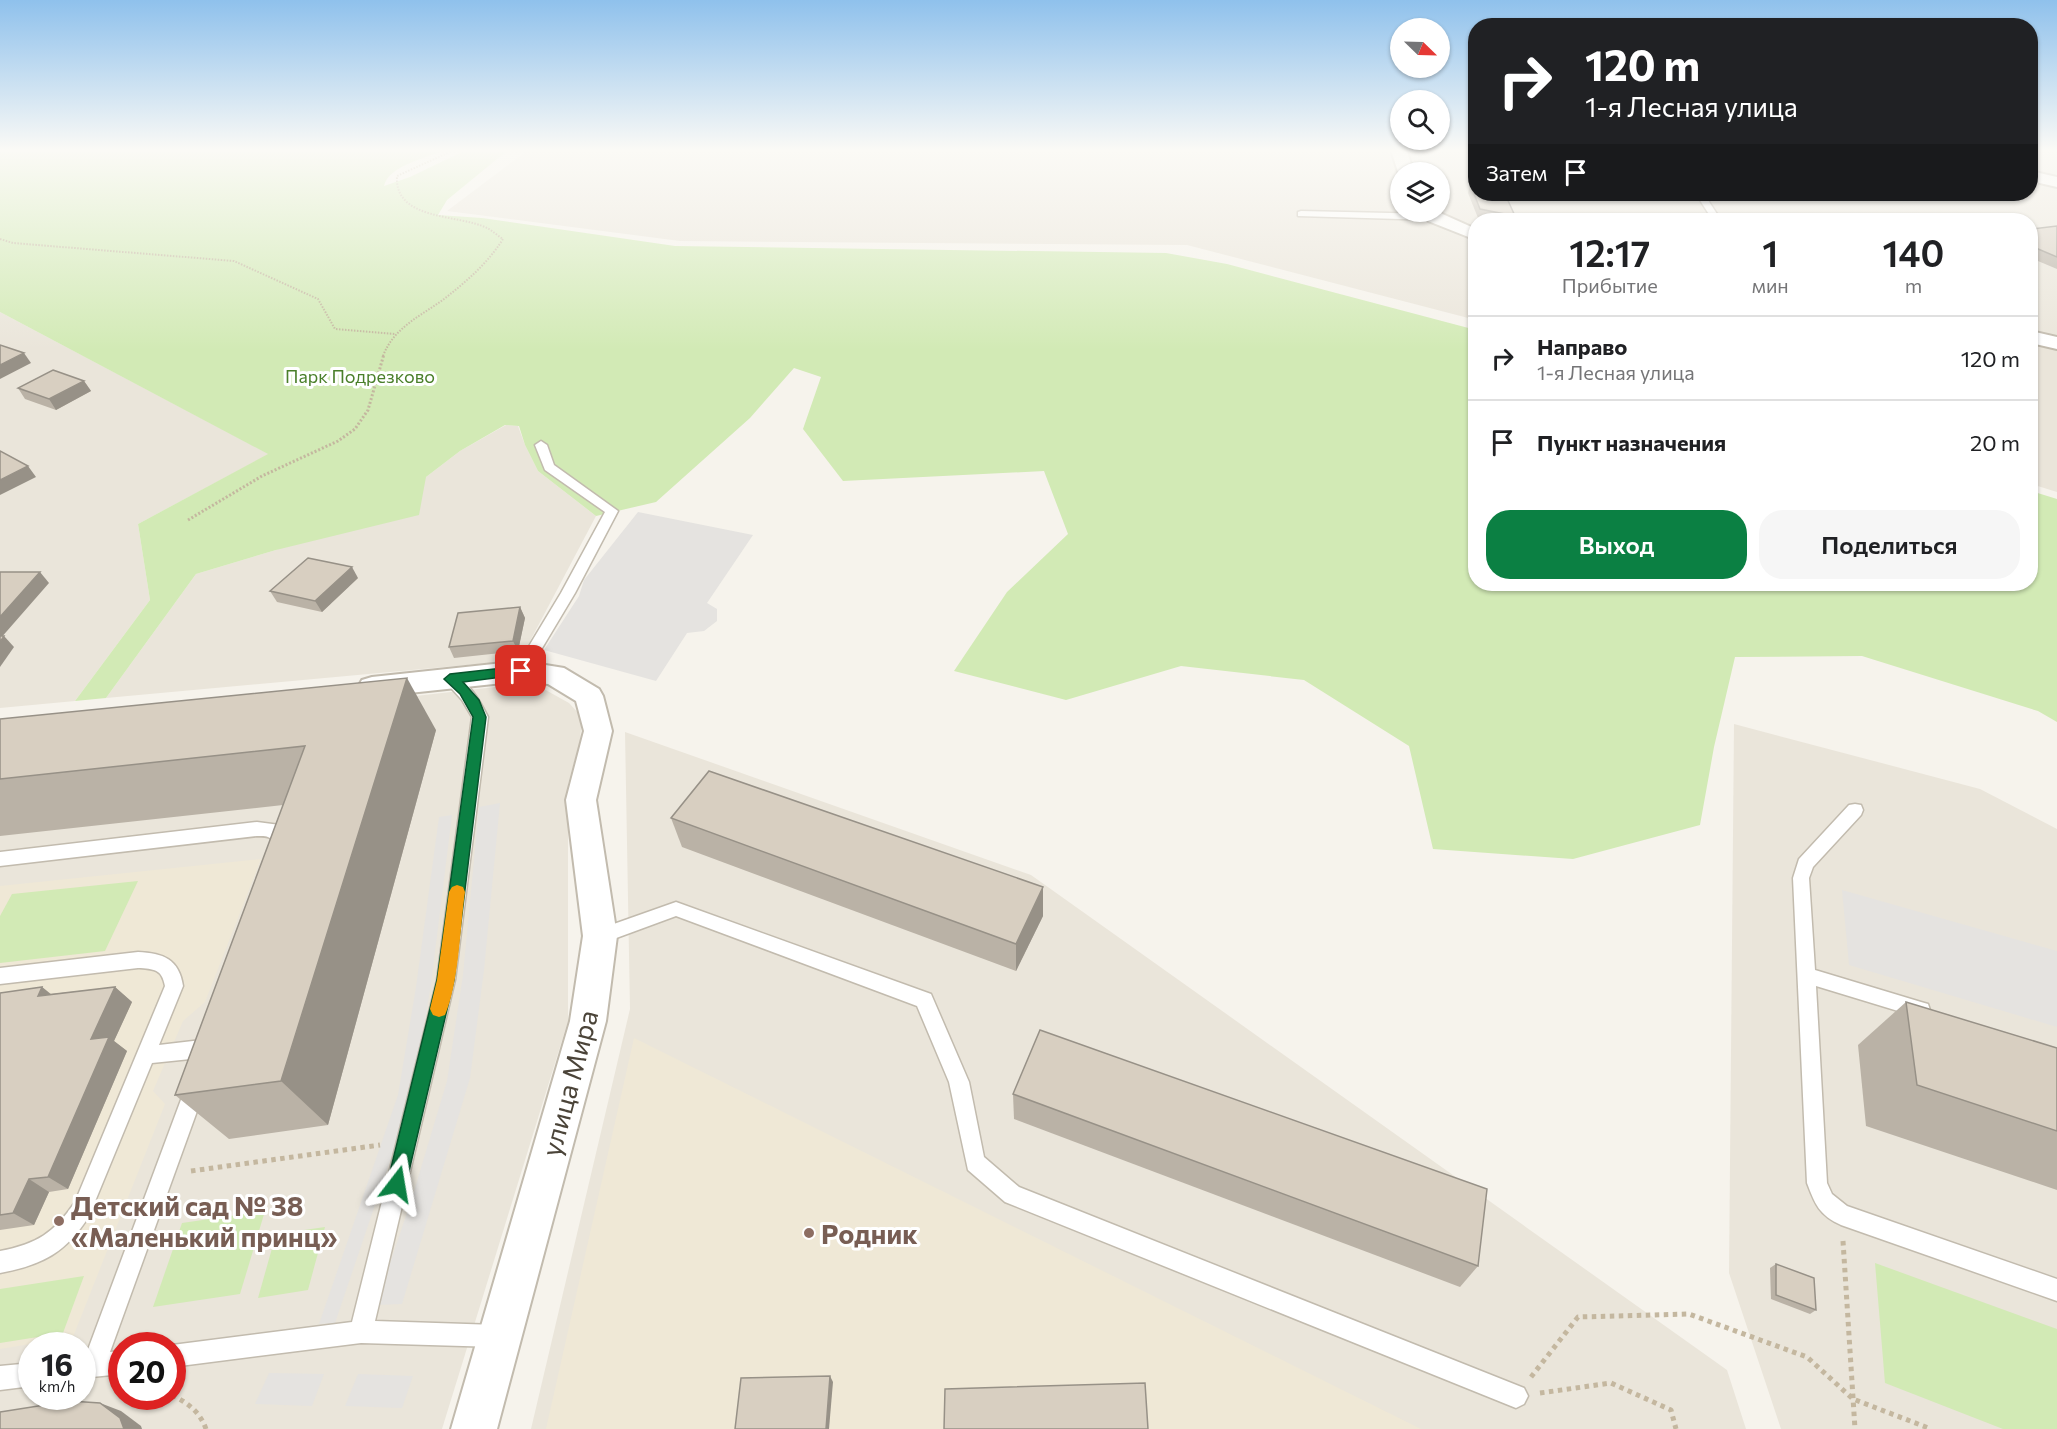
<!DOCTYPE html>
<html lang="ru">
<head>
<meta charset="utf-8">
<style>
  body { margin:0; font-family:Commissioner,sans-serif; background:#f6f6f6; color:#202124; height:100vh; display:flex; flex-direction:column; font-size:22px; white-space:nowrap }
  * { box-sizing:border-box; margin:0 }
  p { font-size:20px; color:#757577 }
  .icon { flex:none; width:33px; height:33px; fill:none; stroke:currentColor; stroke-width:2; stroke-linecap:round; stroke-linejoin:round }
  .map { position:relative; flex:1; overflow:hidden }
  .panel { position:absolute; left:1468px; top:213px; width:570px; height:378px; display:flex; flex-direction:column; background:#fff; border-radius:24px; box-shadow:0 2px 4px #0004 }
  .panel>* { flex:none }
  .banner { position:absolute; left:1468px; top:18px; width:570px; height:183px; border-radius:24px; box-shadow:0 2px 4px #0004; background:#202124; color:#fff; overflow:hidden }
  .needle { width:39px; rotate:113deg }
  .tools { position:absolute; left:1390px; top:18px; display:grid; gap:12px }
  .tools a { display:grid; place-items:center; width:60px; height:60px; border-radius:50%; background:#fff; box-shadow:0 2px 4px #0004; font-size:30px }
  .speed { position:absolute; left:18px; top:1332px; display:flex; gap:12px; font-size:30px; font-weight:700; text-align:center }
  .speed>* { display:grid; place-content:center; width:78px; height:78px; border-radius:50%; background:#fff; box-shadow:0 2px 4px #0004; line-height:1 }
  .speed small { font-size:15px; font-weight:400 }
  .speed .limit { border:9px solid #d22; background:#fff; color:#111 }
  .pin { position:absolute; display:grid; place-items:center; width:51px; height:51px; color:#fff; margin:-26px; border-radius:12px; box-shadow:0 3px 9px #0006 }
  .me { position:absolute; width:66px; margin:-33px; rotate:14deg; stroke-linejoin:round; filter:drop-shadow(0 0 4px #0008) }
  .turn { display:flex; align-items:center; gap:21px; height:126px; padding:0 18px; font-size:27px }
  .turn .icon { width:78px; height:78px; stroke-width:2.5 }
  .turn b { display:block; font-size:42px; line-height:51px }
  .then { display:flex; align-items:center; height:57px; padding:0 18px; background:#0003; gap:12px; font-size:22px }
  .eta { display:flex; justify-content:space-evenly; align-items:center; height:102px; text-align:center }
  .eta b { font-size:36px; font-weight:600; line-height:42px }
  .action { display:flex; gap:12px; margin-top:auto; padding:12px 18px }
  .action a { flex:1; height:69px; border-radius:24px; background:#0b8043; color:#fff; font-size:24px; font-weight:600; line-height:69px; text-align:center }
  .action a+a { background:#f6f6f6; color:#202124 }
  ul { padding:0; list-style:none }
  li { display:flex; align-items:center; gap:18px; height:84px; padding:0 18px; border-top:2px solid #e0e0e0 }
  li div { flex:1 }
  li b { display:block; font-size:22px }
  li em { font-style:normal }
  .map>svg:first-child { display:block }
  .residential { fill:#eae5da; fill-rule:evenodd }
  .education { fill:#efe8d6 }
  .green { fill:#d2eab5 }
  .parking { fill:#e5e3e0 }
  .lines { fill:none; stroke-linecap:round; stroke-linejoin:round }
  .lane-casing { stroke:#c2bbae; stroke-width:3 }
  .street-casing { stroke:#c2bbae; stroke-width:4 }
  .path-far2 { stroke:#c4b79f; stroke-width:2; stroke-dasharray:1.5 1.5; stroke-linecap:butt }
  .path-far1 { stroke:#c4b79f; stroke-width:3; stroke-dasharray:2 2; stroke-linecap:butt }
  .path { stroke:#c4b79f; stroke-width:5; stroke-dasharray:4.5 4.5; stroke-linecap:butt }
  .lane { fill:#fff; fill-rule:evenodd }
  .street { fill:#fff; fill-rule:evenodd }
  .wall { fill:#bab2a6 }
  .shaded-wall { fill:#979187 }
  .building { fill:#d8cfc1; stroke:#979187; stroke-width:1.5 }
  .route { fill:#0b8043; stroke:#07532c; stroke-width:1.5 }
  .slow { fill:#f59e0b }
  .education-dot { fill:#8d6e63; stroke:#fff; stroke-width:2 }
  .labels { text-anchor:middle; dominant-baseline:central; stroke-width:6; stroke-linejoin:round; paint-order:stroke }
  .far-park-label { font-size:18px; fill:#4a7f2a; stroke:#fff }
  .near-street-label { font-size:27px; fill:#4b4439; stroke:#fff }
  .near-education-label { font-size:27px; font-weight:bold; fill:#785e54; stroke:#fff; text-anchor:start }
</style>
</head>
<body>
<div class="map">
<svg width="2057" height="1429" viewBox="0 0 2057 1429">
  <rect width="100%" height="100%" fill="#f6f3ec"/>
  <g class="residential">
    <path d="M528,150H1476V194H2031V150H2057V492L2031,484V220H1476V320L1187,245L680,241L447,211ZM1401,172H1440V212H1401Z"/>
    <path d="M0,312L269,454L138,524L150,600L75,701L0,708Z"/>
    <path d="M506,425L518,426L525,445L538,471L596,516L520,660L106,698L196,574L276,550L426,477L460,451Z"/>
    <path d="M504,686L542,688L569,703L582,717L580,741L568,784V1021L442,1429H0V743ZM32,1346H82V1396H32ZM122,1346H172V1396H122Z"/>
    <path d="M1734,724L1980,789L2057,829V1429H1781L1729,1273Z"/>
    <path d="M625,732L1031,875L1727,1370L1746,1429H531L630,1009Z"/>
  </g>
  <g class="education">
    <path d="M261,859L205,1002L183,1021L153,1091L165,1104L73,1337L0,1349V886Z"/>
    <path d="M634,1038L1421,1429H546Z"/>
  </g>
  <g class="green">
    <path d="M0,150H445C427,158 389,165 384,186L410,177L466,150H508L447,200L438,215L482,218L675,246L1166,253L1227,264L1476,330V584H2031V491L2057,499V722L2038,711L1862,656L1735,657L1714,747L1700,825L1573,859L1433,849L1409,746L1304,680L1181,666L1066,700L954,671L1007,592L1068,534L1044,471L843,481L803,429L821,377L794,368L750,418L656,502L596,516L538,471L525,445L519,426L505,425L460,451L426,477L419,515L276,550L196,574L106,698L75,701L150,600L138,524L268,454L0,312Z"/>
    <path d="M138,881L105,951L0,963V916L12,894Z"/>
    <path d="M265,1211L240,1294L153,1307L182,1223Z"/>
    <path d="M325,1227L308,1290L258,1298L276,1234Z"/>
    <path d="M1875,1263L2057,1329V1429H2003L1885,1383Z"/>
    <path d="M84,1276L63,1333L0,1343V1289Z"/>
  </g>
  <g class="parking">
    <path d="M638,512L753,535L707,603L717,609V621L704,631L687,633L656,681L544,650L579,596L584,580Z"/>
    <path d="M500,803L484,970L470,1078L402,1304L376,1305L412,1198L447,1081L463,975L479,807Z"/>
    <path d="M452,815L431,984L413,1093L335,1323L319,1324L398,1095L416,987L439,817Z"/>
    <path d="M1842,890L2057,951V1027L1849,965Z"/>
    <path d="M269,1373L324,1374L312,1406L255,1404Z"/>
    <path d="M358,1374L413,1376L402,1408L345,1406Z"/>
  </g>
  <g class="lines">
    <g class="lane-casing">
      <g id="lane">
        <path d="M1696,194H1704L1719,217L1718,219H1712Z"/>
        <path d="M1301,211L1434,214L1438,217L1434,220L1298,216V212Z"/>
        <path d="M541,441L547,445L554,465L618,511L575,593L526,675L521,676L514,671L561,593L605,512L545,470L535,445Z"/>
        <path d="M450,674C468,679 480,701 488,717L455,980L375,1321L497,1325L505,1328L508,1336L505,1344L497,1347L361,1343L172,1367V1346H170L172,1345L352,1322L437,980L472,717L462,700L443,679Z"/>
        <path d="M1855,804L1861,805L1863,810L1861,815L1813,867L1809,878L1815,970L1921,1002L1928,1004L1930,1010L1928,1016L1921,1018L1816,986L1827,1183L1832,1194L1847,1206L2057,1279V1301L1841,1225C1819,1215 1815,1204 1807,1183L1793,878L1799,859L1849,805Z"/>
        <path d="M257,822L280,825L291,838L289,849L283,851L277,849C271,837 271,836 257,836L0,866V852Z"/>
        <path d="M676,902L931,994L969,1082L984,1157L1019,1187L1524,1388L1528,1396L1524,1404L1516,1408L1005,1202L968,1170L949,1082L917,1006L676,916L600,944L594,941L591,936L594,931Z"/>
        <path d="M138,952C163,953 179,959 183,986L159,1045L210,1039L217,1042L220,1048L217,1054L210,1057L152,1063L89,1216C66,1253 42,1265 0,1273V1251C37,1244 54,1233 75,1202L165,986C162,969 154,969 138,968L0,984V968Z"/>
        <path d="M195,1080L202,1082L205,1089L110,1352L122,1351V1374L82,1378V1355H86L185,1089L188,1082Z"/>
        <path d="M32,1363V1386L0,1390V1366Z"/>
      </g>
    </g>
    <g class="street-casing">
      <g id="street">
        <path d="M1391,150H1407L1413,172H1401L1399,175Z"/>
        <path d="M2031,171L2057,177V187L2031,181Z"/>
        <path d="M1421,212H1438L1476,229V240L1428,221Z"/>
        <path d="M2031,331L2057,337V349L2031,343Z"/>
        <path d="M521,661L564,668L599,689L603,696L612,731L596,800L617,936L606,1021L497,1429H451L570,1021L583,936L566,800L584,731L576,701L548,684L521,681L372,697L362,694L358,687L362,680L372,677Z"/>
      </g>
    </g>
    <g class="path-far2">
      <path d="M0,239L13,243L234,261L318,299L335,329L395,334"/>
      <path d="M383,356C394,327 421,316 444,299C466,282 488,263 503,239C498,236 493,231 487,228C459,214 394,221 397,176L454,150"/>
    </g>
    <path class="path-far1" d="M188,520L262,476L338,441L355,429L368,410L384,354"/>
    <g class="path">
      <path d="M191,1171L380,1145"/>
      <path d="M1843,1241L1855,1429"/>
      <path d="M1531,1377L1578,1317L1689,1314L1807,1357L1853,1399L1931,1429"/>
      <path d="M1540,1393L1611,1383L1671,1410L1676,1429"/>
      <path d="M172,1395C188,1403 200,1412 206,1429"/>
    </g>
    <use href="#lane" class="lane"/>
    <use href="#street" class="street"/>
  </g>
  <g class="wall">
    <path d="M1470,184L1515,216L1513,220H1487L1478,218L1468,193Z"/>
    <path d="M2057,226V269L2031,258V229Z"/>
    <path d="M84,381L91,391L56,410L25,399L18,388Z"/>
    <path d="M358,578L322,612L277,602L270,591Z"/>
    <path d="M520,607L525,618L518,651L454,658L449,647Z"/>
    <path d="M0,719L436,730L328,1125L229,1139L175,1095L283,805L0,836Z"/>
    <path d="M671,818L1043,916L1016,971L682,847Z"/>
    <path d="M42,987L51,994L115,987L132,1002L114,1041L127,1051L68,1189L49,1192L34,1225L0,1230V993Z"/>
    <path d="M1906,1002L2057,1048V1190L1866,1126L1858,1045Z"/>
    <path d="M1013,1094L1478,1266L1460,1287L1014,1119Z"/>
    <path d="M1776,1264L1816,1310L1810,1314L1771,1299L1770,1268Z"/>
  </g>
  <g class="shaded-wall">
    <path d="M24,353L31,363L0,379V365Z"/>
    <path d="M84,381L91,391L56,410L49,399Z"/>
    <path d="M28,466L36,477L0,495V480Z"/>
    <path d="M352,567L358,578L322,612L315,601Z"/>
    <path d="M40,572L49,583L0,639V617Z"/>
    <path d="M520,607L525,618L518,651L513,641Z"/>
    <path d="M4,636L14,647L0,667V642Z"/>
    <path d="M407,678L436,730L328,1125L281,1081Z"/>
    <path d="M1043,887V916L1016,971V944Z"/>
    <path d="M42,987L60,1002L38,996Z"/>
    <path d="M115,987L132,1002L114,1041L127,1051L68,1189L48,1177L91,1039Z"/>
    <path d="M29,1179L49,1192L34,1225L13,1213Z"/>
    <path d="M830,1376L833,1382L829,1429H826Z"/>
    <path d="M100,1403L121,1411L141,1426L142,1429H124Z"/>
  </g>
  <g class="building">
    <path d="M1470,184H1476V194H1505L1515,216L1480,209Z"/>
    <path d="M2057,226V257L2031,246V229Z"/>
    <path d="M0,345L24,353L0,365Z"/>
    <path d="M53,370L84,381L49,399L18,388Z"/>
    <path d="M0,451L28,466L0,480Z"/>
    <path d="M308,558L352,567L315,601L270,591Z"/>
    <path d="M0,572H40L0,617Z"/>
    <path d="M520,607L513,641L449,647L458,613Z"/>
    <path d="M0,636H4L0,642Z"/>
    <path d="M407,678L281,1081L175,1095L305,746L0,779V719Z"/>
    <path d="M709,771L1043,887L1016,944L671,818Z"/>
    <path d="M42,987L38,996L115,987L91,1039L109,1037L48,1177L29,1179L13,1213L0,1215V993Z"/>
    <path d="M1906,1002L2057,1048V1131L1917,1085Z"/>
    <path d="M1040,1030L1487,1189L1478,1266L1013,1094Z"/>
    <path d="M1776,1264L1814,1278L1816,1310L1776,1295Z"/>
    <path d="M830,1376L826,1429H735L741,1378Z"/>
    <path d="M1145,1383L1148,1429H944L945,1389Z"/>
    <path d="M70,1401L100,1403L120,1418L124,1429H0V1412Z"/>
  </g>
  <linearGradient id="sky" x2="0" y2="1"><stop stop-color="#8fc1ec"/><stop offset="0.43" stop-color="#fbfaf6"/><stop offset="1" stop-color="#fbfaf6" stop-opacity="0"/></linearGradient>
  <rect width="2057" height="350" fill="url(#sky)"/>
  <path class="route" d="M521,666L525,668L527,671L525,674L463,682L479,700L486,717L454,980L406,1184L403,1191L397,1194L390,1191L387,1184L437,980L473,717L460,694L444,679L450,674Z"/>
  <path class="slow" d="M457,885L463,887L465,892C460,927 459,983 445,1015L439,1017L433,1015L430,1009L437,980L449,892L452,887Z"/>
  <g class="education-dot">
    <circle cx="59" cy="1221" r="6"/>
    <circle cx="809" cy="1233" r="6"/>
  </g>
  <g class="labels">
    <g class="far-park-label">
      <text x="360" y="376">Парк Подрезково</text>
    </g>
    <g class="near-street-label">
      <text transform="translate(569 1083) rotate(-75)">улица Мира</text>
    </g>
    <g class="near-education-label">
      <text x="71" y="1205">Детский сад № 38<tspan x="71" dy="31">«Маленький принц»</tspan></text>
      <text x="821" y="1233">Родник</text>
    </g>
  </g>
</svg>
<div class="tools">
<a><svg class="needle" viewBox="-14 -14 28 28"><path d="M0-13l5 13h-10z" fill="#e53935"/><path d="M0 13l5-13h-10z" fill="#757577"/></svg></a>
<a><svg class="icon" aria-label="search" viewBox="0 0 24 24"><circle cx="10" cy="10" r="6"/><path d="M15 15l6 6"/></svg></a>
<a><svg class="icon" aria-label="layers" viewBox="0 0 24 24"><path d="M12 4l9 5-9 5-9-5zM3 14l9 5 9-5"/></svg></a>
</div>
<div class="speed"><div>16<small>km/h</small></div><div class="limit">20</div></div>
<div class="pin" style="left:521px;top:671px;background:#d93025"><svg class="icon" aria-label="arrive" viewBox="0 0 24 24"><path d="M6 21V4h12l-3 4 3 4H6"/></svg></div>
<svg class="me" style="left:397px;top:1184px" viewBox="-20 -20 40 40"><path d="M0-17L14 15 0 8-14 15z" fill="#0b8043" stroke="#fff" stroke-width="4"/></svg>
<div class="banner">
<div class="turn"><svg class="icon" aria-label="right" viewBox="0 0 24 24"><path d="M7 20v-9h11M14 6l5 5-5 5"/></svg><div><b>120 m</b>1-я Лесная улица</div></div>
<div class="then">Затем<svg class="icon" aria-label="arrive" viewBox="0 0 24 24"><path d="M6 21V4h12l-3 4 3 4H6"/></svg></div>
</div>
<section class="panel">
<div class="eta">
<div><b>12:17</b><p>Прибытие</p></div>
<div><b>1</b><p>мин</p></div>
<div><b>140</b><p>m</p></div>
</div>
<ul>
<li><svg class="icon" aria-label="right" viewBox="0 0 24 24"><path d="M7 20v-9h11M14 6l5 5-5 5"/></svg><div><b>Направо</b><p>1-я Лесная улица</p></div><em>120 m</em></li>
<li><svg class="icon" aria-label="arrive" viewBox="0 0 24 24"><path d="M6 21V4h12l-3 4 3 4H6"/></svg><div><b>Пункт назначения</b></div><em>20 m</em></li>
</ul>
<div class="action"><a>Выход</a><a>Поделиться</a></div>
</section>
</div>
</body>
</html>
